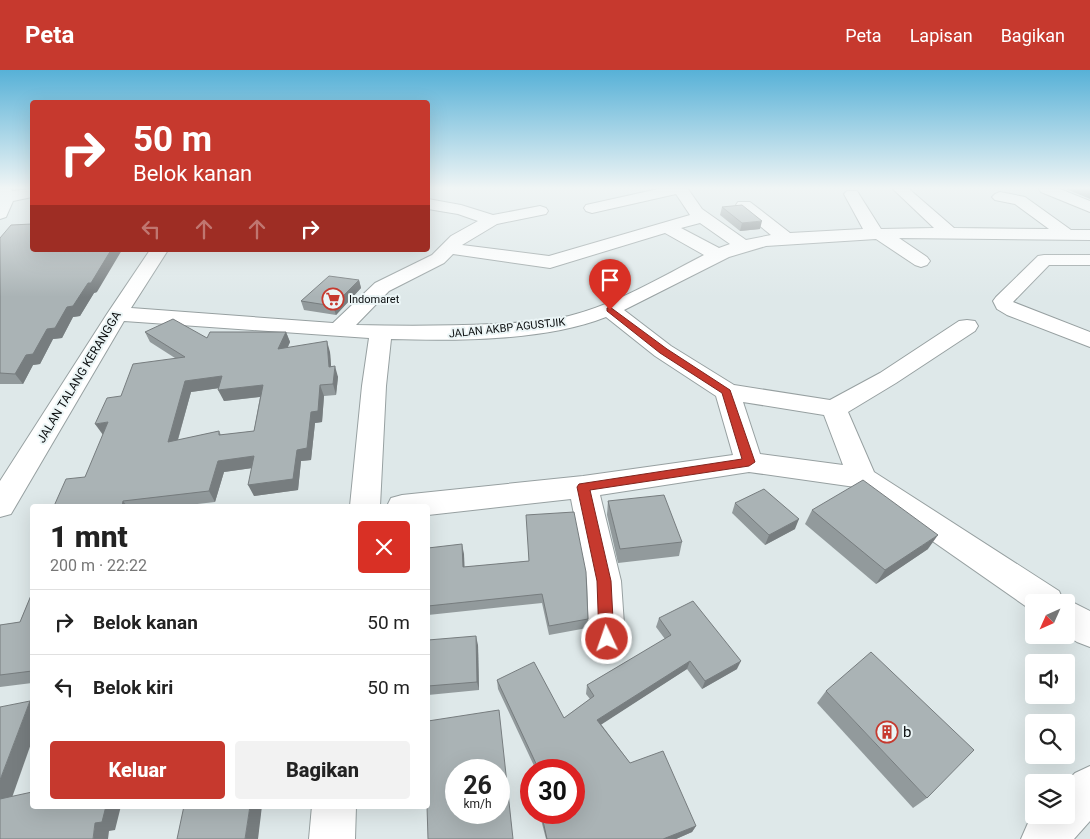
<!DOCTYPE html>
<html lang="id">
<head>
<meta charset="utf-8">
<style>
  body { margin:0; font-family:Roboto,sans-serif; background:#f2f2f2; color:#222; height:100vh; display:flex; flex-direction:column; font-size:19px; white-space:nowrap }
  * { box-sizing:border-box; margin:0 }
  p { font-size:16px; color:#767676 }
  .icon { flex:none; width:28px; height:28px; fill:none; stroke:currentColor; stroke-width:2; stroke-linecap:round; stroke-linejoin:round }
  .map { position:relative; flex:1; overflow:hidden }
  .panel { position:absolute; left:30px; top:434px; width:400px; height:305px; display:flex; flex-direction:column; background:#fff; border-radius:5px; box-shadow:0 5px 20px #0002 }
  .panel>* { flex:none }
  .hud { position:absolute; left:30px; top:30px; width:400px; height:152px; border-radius:5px; box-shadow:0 5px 20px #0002; background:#c6392e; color:#fff; overflow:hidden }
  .needle { width:32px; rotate:225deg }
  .buttons { position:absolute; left:1025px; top:524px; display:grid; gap:10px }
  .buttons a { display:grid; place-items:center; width:50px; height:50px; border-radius:5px; background:#fff; box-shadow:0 5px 20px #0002; font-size:25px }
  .speed { position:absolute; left:445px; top:689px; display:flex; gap:10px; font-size:25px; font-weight:700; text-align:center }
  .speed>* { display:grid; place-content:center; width:65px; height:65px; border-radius:50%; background:#fff; box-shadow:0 5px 20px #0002; line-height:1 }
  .speed small { font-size:12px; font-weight:400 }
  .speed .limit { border:8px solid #d22; background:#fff; color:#111 }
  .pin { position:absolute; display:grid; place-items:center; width:42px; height:42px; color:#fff; margin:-51px -21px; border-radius:50% 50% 50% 0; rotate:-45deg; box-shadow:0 0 5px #0007 }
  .pin .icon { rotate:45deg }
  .me { position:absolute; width:55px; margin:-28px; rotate:357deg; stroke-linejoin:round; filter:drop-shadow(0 0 4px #0008) }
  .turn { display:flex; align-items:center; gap:18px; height:105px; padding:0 20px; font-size:22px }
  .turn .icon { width:65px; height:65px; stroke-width:2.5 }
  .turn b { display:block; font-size:35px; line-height:42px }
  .lanes { display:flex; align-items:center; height:48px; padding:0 20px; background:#0003; justify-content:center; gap:25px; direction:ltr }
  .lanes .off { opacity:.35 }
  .round { display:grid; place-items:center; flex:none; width:52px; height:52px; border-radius:5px; background:#f2f2f2 }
  .headline { display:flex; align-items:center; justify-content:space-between; height:85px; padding:0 20px }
  h1 { font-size:30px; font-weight:800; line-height:38px }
  .action { display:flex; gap:10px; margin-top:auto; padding:10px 20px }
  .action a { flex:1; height:58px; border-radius:5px; background:#c6392e; color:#fff; font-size:20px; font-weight:800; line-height:58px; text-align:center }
  .action a+a { background:#f2f2f2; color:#222 }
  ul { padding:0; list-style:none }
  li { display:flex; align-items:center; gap:15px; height:65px; padding:0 20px; border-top:1px solid #e0e0e0 }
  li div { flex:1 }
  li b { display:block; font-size:19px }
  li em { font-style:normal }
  header { display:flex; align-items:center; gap:30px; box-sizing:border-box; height:70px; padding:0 25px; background:#c6392e; color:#fff }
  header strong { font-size:24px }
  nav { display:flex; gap:28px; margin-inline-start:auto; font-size:18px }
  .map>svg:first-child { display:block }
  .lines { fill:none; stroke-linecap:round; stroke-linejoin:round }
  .minor-casing { stroke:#97a0a1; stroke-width:2 }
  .minor { fill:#fff; fill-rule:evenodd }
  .wall { fill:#929a9c; fill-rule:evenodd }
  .shaded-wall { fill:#777d7f }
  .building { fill:#aab3b5; stroke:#777d7f; fill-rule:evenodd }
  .route { fill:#c6392e; stroke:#81251e }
  .labels { text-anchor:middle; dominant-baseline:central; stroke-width:4; stroke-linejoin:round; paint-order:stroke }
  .far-poi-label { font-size:11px; fill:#0b0e0f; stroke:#ebf5f6; text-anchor:start }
  .far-street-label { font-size:11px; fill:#0b0e0f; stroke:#ebf5f6 }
  .street-label { font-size:12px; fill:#0b0e0f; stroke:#ebf5f6 }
  .near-poi-label { font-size:15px; fill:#0b0e0f; stroke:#ebf5f6; text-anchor:start }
</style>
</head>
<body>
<header>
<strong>Peta</strong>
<nav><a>Peta</a><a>Lapisan</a><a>Bagikan</a></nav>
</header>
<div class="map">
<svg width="1090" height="769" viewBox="0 0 1090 769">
  <rect width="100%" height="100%" fill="#dee8e9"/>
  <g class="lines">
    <g class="minor-casing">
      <g id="minor">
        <path d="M0,119H11L12,121L32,119V127L13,131L6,147L0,149Z"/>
        <path d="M658,119H688L702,139L746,170L771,165L738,138L736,135L738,132H750L790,163L863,159L844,124L847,121H857L881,159L934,158L893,119H909L954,158L1049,159L1015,134L995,130L992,127L995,124L1000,122L1025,127L1071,160H1090V170L899,168L927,187L930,191L927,195L921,197L915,195L876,169L766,176L729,187L624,240L671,276L734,315L830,330L880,303L959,251L967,250L975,251L978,256L975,261L896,313L848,342L874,402L1059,521L1063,530L1066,529L1090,541V577L1077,572L1066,565V532H1034V542L855,417L749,402L600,425L621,511L625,569L620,581L607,586L594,581L589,569L587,511L571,429L428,445V436H387L391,428L402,425L583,406L733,385L716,326L655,286L606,247C545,271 457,271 391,269L386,316L380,436H350L362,316L369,268L124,251L11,444L0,447V411L107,244L150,180H168L131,238L333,253L375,213L432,185L451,166L478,151L458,144L428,139V129L461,135L493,145L540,136L546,138L548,141L546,144L497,154L462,175L549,186L690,145L676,124L592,143L586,141L584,138L586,135ZM700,153L730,174L719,178L681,158ZM665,163L704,185C661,207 617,234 569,246C544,252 518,253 493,254C447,256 402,256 356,255L389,221L444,193L453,184L550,198ZM743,332L824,345L843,395L760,384Z"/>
        <path d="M1039,119H1060L1090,131V142L1041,122Z"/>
        <path d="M1044,185H1090V195H1049L1013,232L1090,262V277L1007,245L997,239L993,231L996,227L1038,186Z"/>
        <path d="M1090,696V751L1074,769H1021L1028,753L1035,745H1066V712L1075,703Z"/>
        <path d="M312,736H356L355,769H309Z"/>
      </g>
    </g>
    <use href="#minor" class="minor"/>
  </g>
  <g class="wall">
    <path d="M1066,119H1090V129Z"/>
    <path d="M722,137L760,159L740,161L720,145Z"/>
    <path d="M0,168L97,222L94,223L80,246L73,247L62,268L53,269L40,294L33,295L23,314H0Z"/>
    <path d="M359,210L361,218L336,245L304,240L301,231Z"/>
    <path d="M145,262L207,268L286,262L290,272L288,277L330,282L331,297L338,307L336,325L324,326L322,352L315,353L311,390L301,391L298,420L254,426L252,398L224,402L215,432L180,436H54L85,407L121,326L175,288L150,272ZM219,318L224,331L260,327L254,361L221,365L219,361L178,370L191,322Z"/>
    <path d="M608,431L682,472L679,486L618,493L607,445Z"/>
    <path d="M735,433L795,459L765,475L732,443Z"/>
    <path d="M812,440L928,479L876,514L805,454Z"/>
    <path d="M527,454L588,549L587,558L549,565L542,533L428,545V478L464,484V497L529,491Z"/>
    <path d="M32,523V613L0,617V555L20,552Z"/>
    <path d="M659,548L737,599L702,619L687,599L601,654L630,693L696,756L692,762L676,769H546L539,742H574V700H536L498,619L497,610L564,648L590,629L586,624L587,615L665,569L656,557Z"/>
    <path d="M428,570L478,575L479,620L428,625Z"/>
    <path d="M826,621L927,728L913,738L817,633Z"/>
  </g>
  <g class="shaded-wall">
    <path d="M762,151L760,159L740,161L742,153Z"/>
    <path d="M111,180H122L97,222L94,223L80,246L73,247L62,268L53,269L40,294L33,295L23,314L15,304L26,285L47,259L88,213Z"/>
    <path d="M359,210L361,218L336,245L333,236Z"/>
    <path d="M286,262L290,272L282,289L278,279Z"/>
    <path d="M327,271L330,282L332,308L329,297Z"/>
    <path d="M335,296L338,307L336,325L333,314Z"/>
    <path d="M222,306L227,317L191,322L174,383L168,372L185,311Z"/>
    <path d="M263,315L267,326L224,331L218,320Z"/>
    <path d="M320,315L324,326L322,352L315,353L311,390L301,391L298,420L254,426L248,415L297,380Z"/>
    <path d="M108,352L103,365L95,354Z"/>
    <path d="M254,386L259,397L224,402L215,432L209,421L218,391Z"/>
    <path d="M123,431L127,436H122Z"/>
    <path d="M799,449L795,459L765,475L769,465Z"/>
    <path d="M938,465L928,479L876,514L885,500Z"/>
    <path d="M462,474L464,484L465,506L463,497Z"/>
    <path d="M476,566L478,575L479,620L477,612Z"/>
    <path d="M690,591L687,599L596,658L597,650Z"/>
    <path d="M741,591L737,599L702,619L705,611Z"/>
    <path d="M30,631L32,633V671L8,739L0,735V710Z"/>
    <path d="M106,736H121L115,760L109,761L108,769H93L95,753Z"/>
    <path d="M250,736H262L258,769H245Z"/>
    <path d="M696,756L692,762L676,769H663Z"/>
  </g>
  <g class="building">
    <path d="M742,135L762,151L742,153L722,137Z"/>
    <path d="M32,154V180H111L91,213H88L73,236L67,237L55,258L47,259L33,284L26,285L15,304L0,303V168L11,155Z"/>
    <path d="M329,206L359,210L333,236L301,231Z"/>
    <path d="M173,249L207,268L210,262H286L278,279L327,271L329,297L335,296L333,314L320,315L318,341L311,342L307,378L297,380L293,409L248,415L254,386L218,391L209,421L123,431L122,436H54L66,409L85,407L108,352L95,354L107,328L121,326L133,294L185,287L145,262ZM222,306L218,320L263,315L254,361L219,365V361L168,372L185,311Z"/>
    <path d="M863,410L938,465L885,500L812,440Z"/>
    <path d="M764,419L799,449L769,465L735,433Z"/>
    <path d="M664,425L682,472L620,479L608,431Z"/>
    <path d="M574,442L586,502L588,549L549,556L542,524L428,536V478L462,474L463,497L529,491L526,445Z"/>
    <path d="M32,523V601L0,605V555L20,552Z"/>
    <path d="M693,531L741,591L705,611L690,591L597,650L630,693L663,681L696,756L663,769H547L541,742H574V700H539L497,610L534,592L564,648L594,626L587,615L671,565L659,548Z"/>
    <path d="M476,566L477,612L428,616V570Z"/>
    <path d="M871,582L974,680L927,728L826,621Z"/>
    <path d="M30,631L0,710V637Z"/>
    <path d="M499,640L513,769H428L427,736L428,651ZM456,700H499V742H456Z"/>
    <path d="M32,722V736H106L102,752L95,753L93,769H0V729Z"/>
    <path d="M184,736H250L245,769H177Z"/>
  </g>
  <linearGradient id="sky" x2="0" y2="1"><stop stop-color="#57b1d7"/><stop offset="0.52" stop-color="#f0f5f5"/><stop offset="1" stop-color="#f0f5f5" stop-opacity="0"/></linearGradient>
  <rect width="1090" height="227" fill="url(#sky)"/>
  <path class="route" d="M610,237L667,279L730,320L755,392L749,396L590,420L611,511L614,569L612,573L607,575L601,573L599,569L597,511L577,417L579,414L742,389L722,323L660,283L607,241V238Z"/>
  <defs>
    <g id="supermarket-ring" transform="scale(1.125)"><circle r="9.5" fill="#ebf5f6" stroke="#c6392e" stroke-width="1.5"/><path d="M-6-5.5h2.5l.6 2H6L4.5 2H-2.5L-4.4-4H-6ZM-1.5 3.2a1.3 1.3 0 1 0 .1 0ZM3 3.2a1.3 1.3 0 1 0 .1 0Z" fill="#c6392e"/></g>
    <g id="building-ring" transform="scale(1.125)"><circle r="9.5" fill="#ebf5f6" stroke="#c6392e" stroke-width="1.5"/><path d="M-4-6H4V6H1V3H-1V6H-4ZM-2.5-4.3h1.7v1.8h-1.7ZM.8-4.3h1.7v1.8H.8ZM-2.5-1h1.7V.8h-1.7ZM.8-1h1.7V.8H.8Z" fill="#c6392e"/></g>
  </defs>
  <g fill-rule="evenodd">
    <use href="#supermarket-ring" x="333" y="229"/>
    <use href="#building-ring" x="887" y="662"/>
  </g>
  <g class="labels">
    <g class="far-poi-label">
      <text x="349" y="229">Indomaret</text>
    </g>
    <g class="far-street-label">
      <text transform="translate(507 258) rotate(-6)">JALAN AKBP AGUSTJIK</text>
    </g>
    <g class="street-label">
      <text transform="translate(79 307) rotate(-59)">JALAN TALANG KERANGGA</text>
    </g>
    <g class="near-poi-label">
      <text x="903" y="662">b</text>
    </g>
  </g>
</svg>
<div class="buttons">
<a><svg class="needle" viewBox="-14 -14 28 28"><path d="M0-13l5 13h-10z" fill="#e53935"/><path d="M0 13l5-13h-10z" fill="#767676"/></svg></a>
<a><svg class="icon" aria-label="sound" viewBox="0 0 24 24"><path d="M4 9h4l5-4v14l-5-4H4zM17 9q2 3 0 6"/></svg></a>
<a><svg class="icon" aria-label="search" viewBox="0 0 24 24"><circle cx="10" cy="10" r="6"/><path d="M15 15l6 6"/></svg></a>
<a><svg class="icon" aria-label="layers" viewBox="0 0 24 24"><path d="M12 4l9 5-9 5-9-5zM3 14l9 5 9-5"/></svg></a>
</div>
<div class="speed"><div>26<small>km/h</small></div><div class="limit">30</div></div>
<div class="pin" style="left:610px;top:240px;background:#d93025"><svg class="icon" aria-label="arrive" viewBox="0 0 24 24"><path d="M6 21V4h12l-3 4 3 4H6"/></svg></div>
<svg class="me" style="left:607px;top:569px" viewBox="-20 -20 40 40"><circle r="17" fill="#c6392e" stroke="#fff" stroke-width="3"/><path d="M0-11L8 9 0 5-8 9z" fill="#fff"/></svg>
<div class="hud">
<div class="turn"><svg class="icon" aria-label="right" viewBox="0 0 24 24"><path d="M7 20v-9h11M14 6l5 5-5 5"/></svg><div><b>50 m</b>Belok kanan</div></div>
<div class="lanes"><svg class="icon off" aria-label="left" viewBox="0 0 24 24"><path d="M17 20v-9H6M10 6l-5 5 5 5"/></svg><svg class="icon off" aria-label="ahead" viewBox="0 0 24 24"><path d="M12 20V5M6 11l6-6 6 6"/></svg><svg class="icon off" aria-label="ahead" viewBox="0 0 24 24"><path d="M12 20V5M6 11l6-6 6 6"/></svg><svg class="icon" aria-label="right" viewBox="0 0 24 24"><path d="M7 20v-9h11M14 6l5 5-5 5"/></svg></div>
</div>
<section class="panel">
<div class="headline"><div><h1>1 mnt</h1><p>200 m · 22:22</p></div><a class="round" style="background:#d93025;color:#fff"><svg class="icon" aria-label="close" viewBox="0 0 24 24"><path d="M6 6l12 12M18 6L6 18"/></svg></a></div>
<ul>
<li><svg class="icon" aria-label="right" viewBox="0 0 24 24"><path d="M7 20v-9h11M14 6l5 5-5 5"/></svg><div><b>Belok kanan</b></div><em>50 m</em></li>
<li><svg class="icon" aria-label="left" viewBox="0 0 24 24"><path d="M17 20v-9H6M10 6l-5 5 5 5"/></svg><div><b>Belok kiri</b></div><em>50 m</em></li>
</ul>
<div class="action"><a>Keluar</a><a>Bagikan</a></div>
</section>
</div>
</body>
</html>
